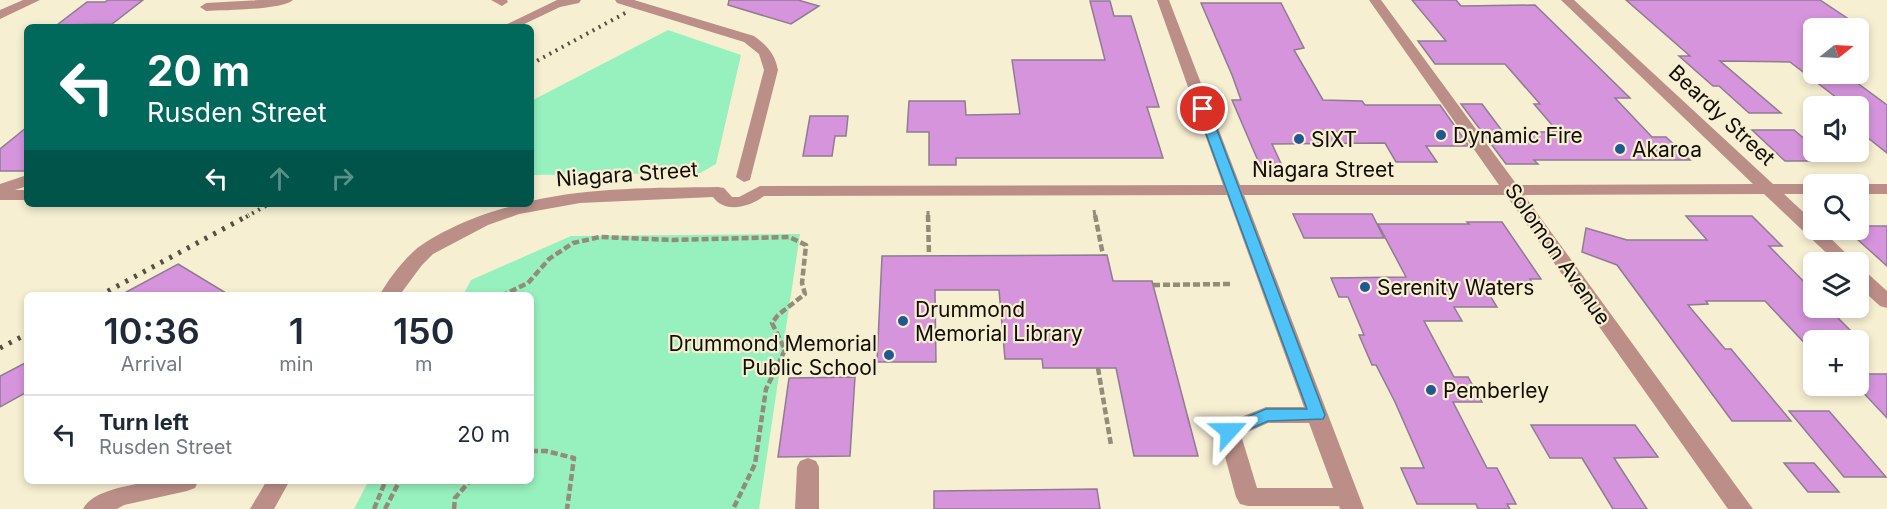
<!DOCTYPE html>
<html lang="en">
<head>
<meta charset="utf-8">
<style>
  body { margin:0; font-family:Inter,sans-serif; background:#f6f6f7; color:#1f2937; height:100vh; display:flex; flex-direction:column; font-size:22px; white-space:nowrap }
  * { box-sizing:border-box; margin:0 }
  p { font-size:20px; color:#747a83 }
  .icon { flex:none; width:33px; height:33px; fill:none; stroke:currentColor; stroke-width:2; stroke-linecap:round; stroke-linejoin:round }
  .map { position:relative; flex:1; overflow:hidden }
  .drawer { position:absolute; left:24px; top:292px; width:510px; height:192px; display:flex; flex-direction:column; background:#fff; border-radius:9px; box-shadow:0 3px 9px #0003 }
  .drawer>* { flex:none }
  .hud { position:absolute; left:24px; top:24px; width:510px; height:183px; border-radius:9px; box-shadow:0 3px 9px #0003; background:#00695c; color:#fff; overflow:hidden }
  .needle { width:39px; rotate:72deg }
  .buttons { position:absolute; left:1803px; top:18px; display:grid; gap:12px }
  .buttons a { display:grid; place-items:center; width:66px; height:66px; border-radius:9px; background:#fff; box-shadow:0 3px 9px #0003; font-size:30px }
  .pin { position:absolute; display:grid; place-items:center; width:51px; height:51px; color:#fff; margin:-26px; border:3px solid #fff; border-radius:50%; box-shadow:0 2px 6px #0007 }
  .me { position:absolute; width:66px; margin:-33px; rotate:66deg; stroke-linejoin:round; filter:drop-shadow(0 0 4px #0008) }
  .turn { display:flex; align-items:center; gap:21px; height:126px; padding:0 24px; font-size:27px }
  .turn .icon { width:78px; height:78px; stroke-width:2.5 }
  .turn b { display:block; font-size:42px; line-height:51px }
  .lanes { display:flex; align-items:center; height:57px; padding:0 24px; background:#0003; justify-content:center; gap:30px; direction:ltr }
  .lanes .off { opacity:.35 }
  .eta { display:flex; justify-content:space-evenly; align-items:center; height:102px; text-align:center }
  .eta b { font-size:36px; font-weight:600; line-height:42px }
  ul { padding:0; list-style:none }
  li { display:flex; align-items:center; gap:18px; height:78px; padding:0 24px; border-top:2px solid #e0e1e3 }
  li div { flex:1 }
  li b { display:block; font-size:22px }
  li em { font-style:normal }
  .map>svg:first-child { display:block }
  .green { fill:#97f1be }
  .building { fill:#d594dc; stroke:#8f7c92; stroke-width:1.5 }
  .lines { fill:none; stroke-linecap:round; stroke-linejoin:round }
  .path-far1 { stroke:#928c78; stroke-width:3; stroke-dasharray:5 2; stroke-linecap:butt }
  .path { stroke:#928c78; stroke-width:4.5; stroke-dasharray:7 3; stroke-linecap:butt }
  .minor { fill:#bb8f88; fill-rule:evenodd }
  .rail-far1 { stroke:#555142; stroke-width:4; stroke-dasharray:2 5; stroke-linecap:butt }
  .rail { stroke:#555142; stroke-width:5; stroke-dasharray:3 7; stroke-linecap:butt }
  .route { fill:#4fc3f7; stroke:#337fa1; stroke-width:1.5 }
  .poi-dot { fill:#215890; stroke:#f7efd2; stroke-width:2 }
  .labels { text-anchor:middle; dominant-baseline:central; stroke-width:4.5; stroke-linejoin:round; paint-order:stroke }
  .street-label { font-size:21px; fill:#110e05; stroke:#f7efd2 }
  .poi-label { font-size:21px; fill:#110e05; stroke:#f7efd2; text-anchor:start }
</style>
</head>
<body>
<div class="map">
<svg width="1887" height="509" viewBox="0 0 1887 509">
  <rect width="100%" height="100%" fill="#f7efd2"/>
  <g class="green">
    <path d="M668,30L741,55L716,164L700,173L531,175V101Z"/>
    <path d="M800,234L759,509H354L368,482H531V296L463,295L471,280L571,236Z"/>
  </g>
  <g class="building">
    <path d="M108,0H143L112,24L57,25L87,2H105Z"/>
    <path d="M729,0H798L819,6L791,24L728,5Z"/>
    <path d="M1412,0H1456L1461,6L1535,5L1630,98H1615L1652,137H1666L1690,160H1534L1538,164H1506L1461,104H1482L1503,132H1558L1534,104H1540L1505,64H1435L1418,41H1446Z"/>
    <path d="M1626,0H1820L1865,30L1814,28V74H1845L1887,105V153L1858,130V106H1829L1827,105H1846L1790,62L1720,61L1781,113H1749L1719,86H1713L1679,56H1690Z"/>
    <path d="M1090,1H1110L1114,16H1131L1159,107H1147L1163,158H956V165H929V132H907L909,101H965L966,115L1020,114L1012,60H1105Z"/>
    <path d="M1201,3H1281L1304,48L1294,50L1323,100L1362,101L1365,105H1440L1469,146H1426L1437,162H1396L1385,143L1272,144L1284,170H1262L1232,100H1241L1232,75Z"/>
    <path d="M810,116H848L846,136H835L832,156H803Z"/>
    <path d="M27,127V171H0V149Z"/>
    <path d="M1752,130H1794L1814,147V152H1819L1829,161H1785Z"/>
    <path d="M1293,214H1372L1384,238H1304Z"/>
    <path d="M1686,216H1752L1782,246H1769L1813,291L1814,308H1828L1855,335H1814V353L1765,301H1706L1708,304L1688,305L1725,349H1731L1791,421H1732L1617,265L1582,252L1586,228L1627,240H1707Z"/>
    <path d="M1467,222H1502L1541,279H1530L1534,286H1484L1497,307H1454L1462,321H1424L1454,377H1468L1482,402H1453L1487,468H1497L1516,504H1507L1510,509H1478L1476,504H1417L1401,468H1424L1395,402L1376,365H1372L1359,335H1364L1348,297H1339L1331,278L1406,277L1378,224H1469Z"/>
    <path d="M1858,226H1887V266L1847,230H1858Z"/>
    <path d="M1107,255L1113,281H1152L1198,456H1134L1116,368H1043L1042,359H1005L999,290H935L936,362H877L882,256Z"/>
    <path d="M178,264L231,296H119Z"/>
    <path d="M27,362V392L0,407V376Z"/>
    <path d="M1858,374H1887V418L1857,386Z"/>
    <path d="M855,377L850,456L778,457L789,378Z"/>
    <path d="M1789,411H1829L1886,477H1844Z"/>
    <path d="M1531,425H1635L1658,457L1614,458L1647,509H1613L1582,458H1550Z"/>
    <path d="M1784,463H1814L1839,492H1808Z"/>
    <path d="M1097,489L1100,509H934V491Z"/>
  </g>
  <g class="lines">
    <g class="path-far1">
      <path d="M1094,210L1095,217"/>
      <path d="M928,211V217"/>
    </g>
    <g class="path">
      <path d="M928,215L929,256"/>
      <path d="M1095,215L1103,255"/>
      <path d="M1153,285L1231,284"/>
      <path d="M501,296L528,283L549,259L573,243L600,237L673,240L789,237L806,245L802,283L805,294L778,315L772,323L785,350L766,389L755,464L733,509"/>
      <path d="M1098,368L1111,445"/>
      <path d="M531,451H546L574,458L567,509"/>
      <path d="M374,509L385,482"/>
      <path d="M385,509L399,482"/>
      <path d="M454,509L455,498L469,482"/>
    </g>
    <g class="minor">
      <path d="M23,0H40L0,19V10Z"/>
      <path d="M260,0H293C282,10 224,10 206,11L200,7L206,3Z"/>
      <path d="M491,0H507L508,2L502,6Z"/>
      <path d="M557,0H581L579,3L560,7L518,27H501Z"/>
      <path d="M615,0H634L754,36C767,45 775,54 778,70L750,180L744,182L736,177L764,70L759,54L744,42L617,3Z"/>
      <path d="M1157,0H1169L1240,185H1499L1369,0H1381L1517,185L1753,184L1561,0H1574L1773,184H1816H1814V194H1784L1814,222V230H1822L1855,262H1836L1764,194L1524,195L1753,509H1728L1506,195H1244L1364,509H1340L1339,506H1248L1240,504L1236,497L1218,431L1221,425L1266,407H1304L1227,195L764,196C750,207 725,214 713,197L580,203L519,214L488,225L433,254L422,265L399,296H379C388,280 401,263 414,251C437,231 501,204 531,204V201C592,187 656,188 718,187L724,188L732,197H739L760,186L1223,185ZM1268,423H1309L1333,488H1257L1241,435Z"/>
      <path d="M27,175V186L15,190H27V200H0V184Z"/>
      <path d="M1856,184H1887V194H1858V184Z"/>
      <path d="M1858,269L1865,271L1887,291V308L1880,306L1858,286Z"/>
      <path d="M808,458L816,461L819,467V509H795L797,467L800,461Z"/>
      <path d="M147,482H198L195,488L187,491L124,505L117,509H83C93,490 128,486 147,482Z"/>
      <path d="M266,482H289L274,509H250Z"/>
    </g>
    <g class="rail-far1">
      <path d="M531,64L629,11"/>
      <path d="M246,217L269,204"/>
    </g>
    <g class="rail">
      <path d="M99,296L249,215"/>
      <path d="M0,348L27,334"/>
    </g>
  </g>
  <path class="route" d="M1203,106L1209,109L1325,415L1323,419L1268,421L1229,438L1223,436L1220,431L1223,427L1266,409H1307L1197,109Z"/>
  <g class="poi-dot">
    <circle cx="1441" cy="135" r="6"/>
    <circle cx="1299" cy="139" r="6"/>
    <circle cx="1620" cy="149" r="6"/>
    <circle cx="1365" cy="287" r="6"/>
    <circle cx="903" cy="321" r="6"/>
    <circle cx="889" cy="355" r="6"/>
    <circle cx="1431" cy="390" r="6"/>
  </g>
  <g class="labels">
    <g class="street-label">
      <text transform="translate(1722 115) rotate(43)">Beardy Street</text>
      <text x="1323" y="169">Niagara Street</text>
      <text transform="translate(627 174) rotate(-4)">Niagara Street</text>
      <text transform="translate(1558 254) rotate(55)">Solomon Avenue</text>
    </g>
    <g class="poi-label">
      <text x="1453" y="135">Dynamic Fire</text>
      <text x="1311" y="139">SIXT</text>
      <text x="1632" y="149">Akaroa</text>
      <text x="1377" y="287">Serenity Waters</text>
      <text x="915" y="309">Drummond<tspan x="915" dy="24">Memorial Library</tspan></text>
      <text x="877" y="343" text-anchor="end">Drummond Memorial<tspan x="877" dy="24">Public School</tspan></text>
      <text x="1443" y="390">Pemberley</text>
    </g>
  </g>
</svg>
<div class="buttons">
<a><svg class="needle" viewBox="-14 -14 28 28"><path d="M0-13l5 13h-10z" fill="#e53935"/><path d="M0 13l5-13h-10z" fill="#747a83"/></svg></a>
<a><svg class="icon" aria-label="sound" viewBox="0 0 24 24"><path d="M4 9h4l5-4v14l-5-4H4zM17 9q2 3 0 6"/></svg></a>
<a><svg class="icon" aria-label="search" viewBox="0 0 24 24"><circle cx="10" cy="10" r="6"/><path d="M15 15l6 6"/></svg></a>
<a><svg class="icon" aria-label="layers" viewBox="0 0 24 24"><path d="M12 4l9 5-9 5-9-5zM3 14l9 5 9-5"/></svg></a>
<a>+</a>
</div>
<div class="pin" style="left:1203px;top:109px;background:#d93025"><svg class="icon" aria-label="arrive" viewBox="0 0 24 24"><path d="M6 21V4h12l-3 4 3 4H6"/></svg></div>
<svg class="me" style="left:1229px;top:431px" viewBox="-20 -20 40 40"><path d="M0-17L14 15 0 8-14 15z" fill="#4fc3f7" stroke="#fff" stroke-width="4"/></svg>
<div class="hud">
<div class="turn"><svg class="icon" aria-label="left" viewBox="0 0 24 24"><path d="M17 20v-9H6M10 6l-5 5 5 5"/></svg><div><b>20 m</b>Rusden Street</div></div>
<div class="lanes"><svg class="icon" aria-label="left" viewBox="0 0 24 24"><path d="M17 20v-9H6M10 6l-5 5 5 5"/></svg><svg class="icon off" aria-label="ahead" viewBox="0 0 24 24"><path d="M12 20V5M6 11l6-6 6 6"/></svg><svg class="icon off" aria-label="right" viewBox="0 0 24 24"><path d="M7 20v-9h11M14 6l5 5-5 5"/></svg></div>
</div>
<section class="drawer">
<div class="eta">
<div><b>10:36</b><p>Arrival</p></div>
<div><b>1</b><p>min</p></div>
<div><b>150</b><p>m</p></div>
</div>
<ul>
<li><svg class="icon" aria-label="left" viewBox="0 0 24 24"><path d="M17 20v-9H6M10 6l-5 5 5 5"/></svg><div><b>Turn left</b><p>Rusden Street</p></div><em>20 m</em></li>
</ul>
</section>
</div>
</body>
</html>
